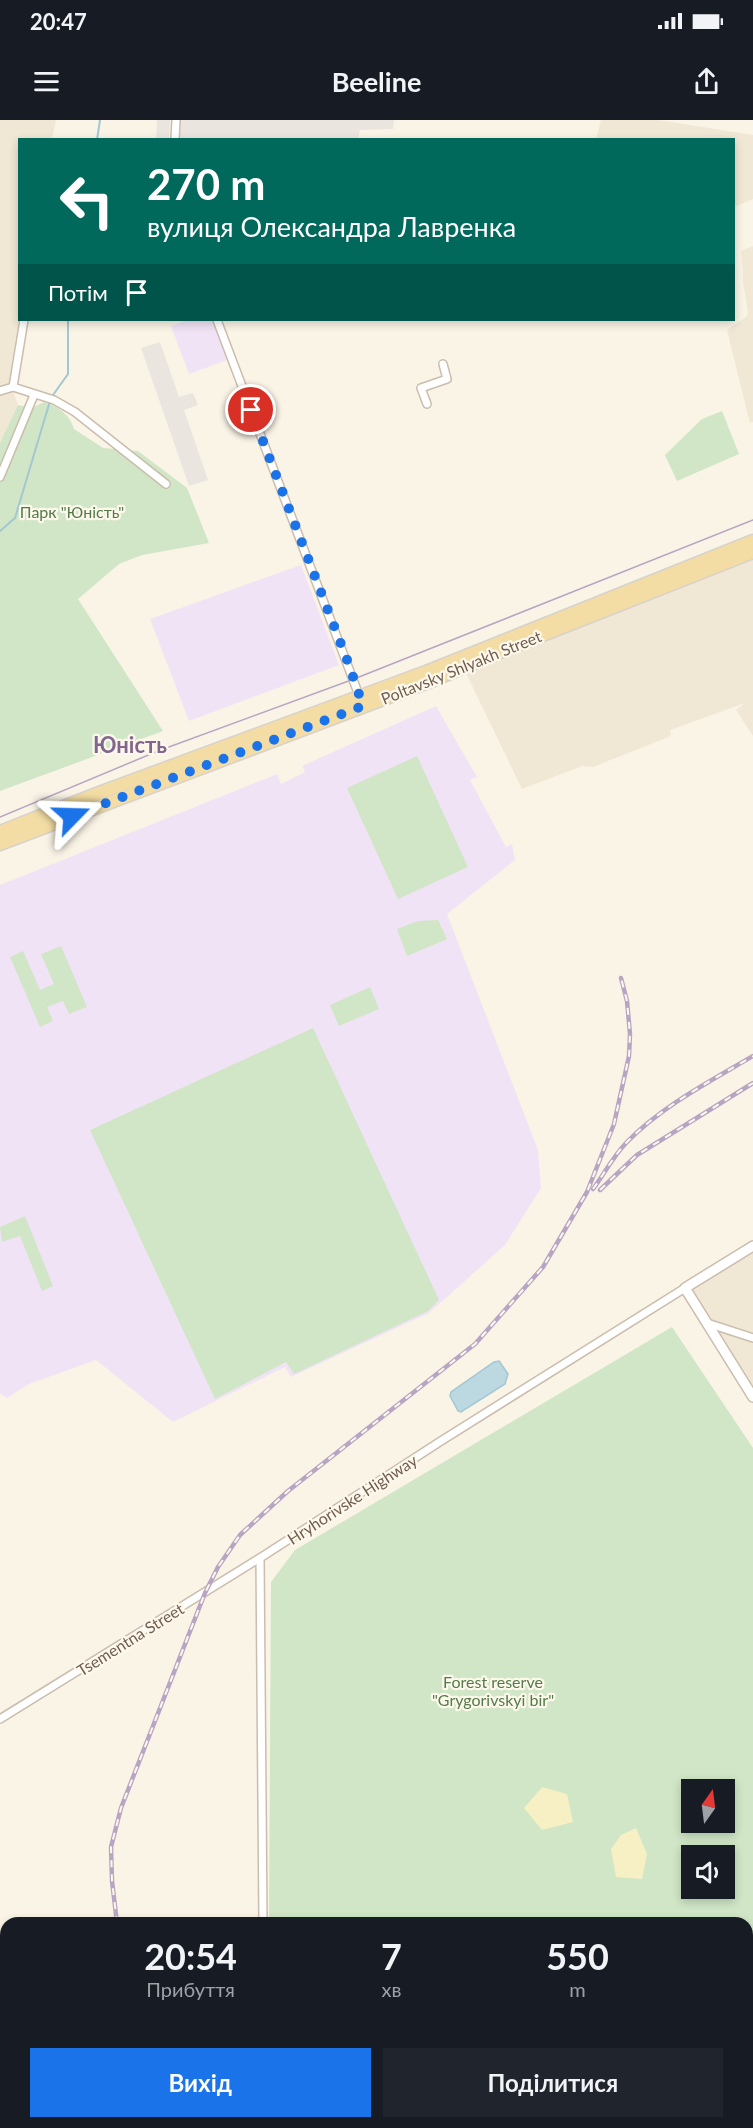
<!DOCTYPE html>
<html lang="uk">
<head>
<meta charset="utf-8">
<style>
  body { margin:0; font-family:Lato,sans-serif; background:#20242c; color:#f1f3f6; height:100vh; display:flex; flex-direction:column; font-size:22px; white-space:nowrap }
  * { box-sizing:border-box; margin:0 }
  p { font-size:20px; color:#9ea1a6 }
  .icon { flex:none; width:33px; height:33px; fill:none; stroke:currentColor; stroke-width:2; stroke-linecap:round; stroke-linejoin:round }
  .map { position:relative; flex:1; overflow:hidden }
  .side { position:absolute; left:0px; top:1797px; width:753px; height:212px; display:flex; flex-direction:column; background:#171b24; border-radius:18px 18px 0 0; box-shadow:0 3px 9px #0003 }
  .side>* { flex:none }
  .top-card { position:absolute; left:18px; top:18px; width:717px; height:183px; border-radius:0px; box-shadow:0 3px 9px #0003; background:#00695c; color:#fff; overflow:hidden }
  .needle { width:39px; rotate:14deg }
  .controls { position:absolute; left:681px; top:1659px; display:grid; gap:12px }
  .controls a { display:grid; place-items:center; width:54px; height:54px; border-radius:0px; background:#171b24; box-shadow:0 3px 9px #0003; font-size:30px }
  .pin { position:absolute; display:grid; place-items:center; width:51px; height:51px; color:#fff; margin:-26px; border:3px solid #fff; border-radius:50%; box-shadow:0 2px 6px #0007 }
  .me { position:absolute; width:66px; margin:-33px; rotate:68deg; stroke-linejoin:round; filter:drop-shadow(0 0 4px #0008) }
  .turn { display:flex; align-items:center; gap:21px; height:126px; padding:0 30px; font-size:27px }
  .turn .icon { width:78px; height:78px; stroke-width:2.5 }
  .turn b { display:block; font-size:42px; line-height:51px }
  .then { display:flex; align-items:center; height:57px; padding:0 30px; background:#0003; gap:12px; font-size:22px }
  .eta { display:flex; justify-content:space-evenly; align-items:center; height:102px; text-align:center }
  .eta b { font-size:36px; font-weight:700; line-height:42px }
  .action { display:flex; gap:12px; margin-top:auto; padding:12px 30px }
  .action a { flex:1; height:69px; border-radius:0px; background:#1a73e8; color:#fff; font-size:24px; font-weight:700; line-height:69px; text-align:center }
  .action a+a { background:#20242c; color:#f1f3f6 }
  .status { display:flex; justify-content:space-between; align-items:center; height:42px; padding:0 30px; background:#171b24; direction:ltr }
  .status svg { height:16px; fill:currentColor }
  header { display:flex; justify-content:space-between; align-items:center; height:78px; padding:0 30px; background:#171b24; font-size:27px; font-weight:700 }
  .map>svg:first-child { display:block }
  .residential { fill:#f1e7d5 }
  .industrial { fill:#eae6df }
  .education { fill:#f1e3f6 }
  .green { fill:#d0e6c6; fill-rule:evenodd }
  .sand { fill:#f6f0c4 }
  .water { fill:#bcd9e2; stroke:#a3c7d2; stroke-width:1.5 }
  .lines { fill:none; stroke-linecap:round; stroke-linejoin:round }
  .stream { stroke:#a3c7d2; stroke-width:2 }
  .minor-casing { stroke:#cbbdad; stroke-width:10 }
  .tertiary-casing { stroke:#cbbdad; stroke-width:12 }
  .primary-casing { stroke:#d7d2cd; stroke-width:15 }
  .minor { stroke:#fff; stroke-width:7 }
  .tertiary { stroke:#fff; stroke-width:9 }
  .primary { stroke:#f3dda4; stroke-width:12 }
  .tram { stroke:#b8a5c3; stroke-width:1.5 }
  .rail-casing { stroke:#b8a5c3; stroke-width:4.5 }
  .rail { stroke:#fdf8ec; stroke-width:2; stroke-dasharray:7; stroke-linecap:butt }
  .route { stroke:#1a73e8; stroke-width:10; stroke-dasharray:0 18 }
  .labels { text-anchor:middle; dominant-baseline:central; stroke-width:4.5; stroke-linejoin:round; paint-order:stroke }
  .park-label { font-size:16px; fill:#547b49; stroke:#fdf8ec }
  .street-label { font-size:16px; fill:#715d4d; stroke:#fdf8ec }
  .district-label { font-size:22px; font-weight:bold; fill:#83658d; stroke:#fdf8ec }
</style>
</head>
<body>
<div class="status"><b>20:47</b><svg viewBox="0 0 49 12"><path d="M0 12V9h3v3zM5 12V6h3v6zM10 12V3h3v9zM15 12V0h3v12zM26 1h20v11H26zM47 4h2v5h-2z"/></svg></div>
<header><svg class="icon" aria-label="menu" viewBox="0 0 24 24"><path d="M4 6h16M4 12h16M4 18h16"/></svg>Beeline<svg class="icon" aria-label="share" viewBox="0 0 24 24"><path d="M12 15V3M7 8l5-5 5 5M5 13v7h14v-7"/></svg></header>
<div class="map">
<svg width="753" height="2008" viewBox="0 0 753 2008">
  <rect width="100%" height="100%" fill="#faf4e6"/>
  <g class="residential">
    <path d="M0,0H56L52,19L20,20L19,198L9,260L18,285L0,323Z"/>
    <path d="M601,0H658L753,15V79L734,87V20L596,19Z"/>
    <path d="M753,126V302L750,303L727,210L746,197L748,193L743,163V149L741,131Z"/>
    <path d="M753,434V616L736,590L745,583L670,610L671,616L593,647L582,646L522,669L463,547Z"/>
    <path d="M753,1130V1272L689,1169Z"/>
  </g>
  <g class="industrial">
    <path d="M157,0H170L169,19H156Z"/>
    <path d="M176,0H394L393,9L360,10L358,19L175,20Z"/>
    <path d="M160,222L179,277L193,273L198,285L184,290L208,360L189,366L141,228Z"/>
    <path d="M0,1879L6,1883V2002H121L125,2008H0Z"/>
  </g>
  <g class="education">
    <path d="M188,200H213L227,240L189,254L171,206Z"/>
    <path d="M301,445L339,545L189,601L150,499Z"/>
    <path d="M436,586L477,657L470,660L506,727L512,724L515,740L447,794L538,1030L541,1068L505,1125L429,1193L291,1257L285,1247L173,1302L96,1240L29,1264L7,1278L0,1273V765L277,654L281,664L305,652L302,646Z"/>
  </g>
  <g class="green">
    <path d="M44,282C58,287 69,293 74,309L103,328L138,331L187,368L209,423L142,435L119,444L78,479L163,611L0,671V323L18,285L32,288Z"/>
    <path d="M722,291L739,334L677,361L665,335L702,299Z"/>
    <path d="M417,636L468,747L398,779L347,668Z"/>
    <path d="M438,800L447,819L407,836L397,809L418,801Z"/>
    <path d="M61,826L87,887L69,894L63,881L47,887L53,901L40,907L10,837L23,831L40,870L54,864L41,834Z"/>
    <path d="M370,867L379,889L339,906L330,885Z"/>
    <path d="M313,908L439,1180L428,1191L294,1254L286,1242L215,1279L90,1010Z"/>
    <path d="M25,1096L53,1166L42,1171L20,1116L2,1122L0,1107Z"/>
    <path d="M672,1207L753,1328V2008H272L271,2002H747V1803H269L271,1462L295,1430ZM692,1670H724V1702H692ZM692,1736H724V1768H692Z"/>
    <path d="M117,2003H174L180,2008H122Z"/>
  </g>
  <g class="sand">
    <path d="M542,1667L567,1674L573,1702L542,1710L524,1688Z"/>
    <path d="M636,1708L647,1734L642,1759L616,1757L611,1729L621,1715Z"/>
  </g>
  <path class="water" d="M499,1241L508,1254L505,1264L461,1292L458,1291L450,1276L451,1272L494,1242Z"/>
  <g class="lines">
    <g class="stream">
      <path d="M97,20L100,0"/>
      <path d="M53,275L68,254V200"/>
      <path d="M0,411L15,398L50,281"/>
    </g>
    <g class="minor-casing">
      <g id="minor">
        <path d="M175,20L176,0"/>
        <path d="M217,200L360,578"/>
        <path d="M13,267L24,200"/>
        <path d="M0,271L13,267L54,280L75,292L166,364"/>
        <path d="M427,284L421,268L447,259L443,244"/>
        <path d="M0,357L34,275"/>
        <path d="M707,1203L753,1218"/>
        <path d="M260,1438L263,1803"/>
        <path d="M0,1599L260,1438L441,1321L685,1168"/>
        <path d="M264,2002V2008"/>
      </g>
    </g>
    <g class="tertiary-casing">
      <path id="tertiary" d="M753,1126L685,1168L753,1277"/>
    </g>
    <g class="primary-casing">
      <g id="primary">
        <path d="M0,712L99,673L426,552L753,421"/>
        <path d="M0,724L431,561L512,527L753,432"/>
      </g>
    </g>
    <use href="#minor" class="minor"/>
    <use href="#tertiary" class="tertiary"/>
    <use href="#primary" class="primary"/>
    <path class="tram" d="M0,697L158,631L354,559L753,400"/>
    <g class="rail-casing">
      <g id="rail">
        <path d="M593,1069C604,1054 613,1037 626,1023C662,986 709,962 753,936"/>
        <path d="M600,1070L637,1035L753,963"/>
        <path d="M117,1803L112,1761L111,1727L121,1688L205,1473L218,1447L240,1415L288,1371L475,1224L543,1147L587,1072L614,1004L629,936L630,914L627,881L621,858"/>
        <path d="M0,1834L6,1838"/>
        <path d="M0,1987L7,2008"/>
        <path d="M199,2002L205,2008"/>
      </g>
    </g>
    <use href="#rail" class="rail"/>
  </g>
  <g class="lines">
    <path class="route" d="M72,696L363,586L349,545L251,290"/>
  </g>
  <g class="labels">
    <g class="park-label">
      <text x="72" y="391">Парк "Юність"</text>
      <text x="493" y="1561">Forest reserve<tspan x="493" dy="18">"Grygorivskyi bir"</tspan></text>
    </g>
    <g class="street-label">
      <text transform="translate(461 547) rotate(-22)">Poltavsky Shlyakh Street</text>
      <text transform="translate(352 1379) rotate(-33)">Hryhorivske Highway</text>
      <text transform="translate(130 1519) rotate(-32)">Tsementna Street</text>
    </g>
    <g class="district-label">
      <text x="130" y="624">Юність</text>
    </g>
  </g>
</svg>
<div class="controls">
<a><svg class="needle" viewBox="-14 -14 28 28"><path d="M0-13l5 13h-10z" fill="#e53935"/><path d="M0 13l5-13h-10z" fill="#9ea1a6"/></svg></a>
<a><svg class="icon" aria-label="sound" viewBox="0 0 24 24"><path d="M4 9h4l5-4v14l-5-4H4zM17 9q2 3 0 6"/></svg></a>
</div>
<div class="pin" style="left:251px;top:290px;background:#d93025"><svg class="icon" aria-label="arrive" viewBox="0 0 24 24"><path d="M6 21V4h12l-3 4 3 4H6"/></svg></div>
<svg class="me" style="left:72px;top:696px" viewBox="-20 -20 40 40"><path d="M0-17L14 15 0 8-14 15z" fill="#1a73e8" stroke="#fff" stroke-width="4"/></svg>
<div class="top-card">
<div class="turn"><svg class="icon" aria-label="left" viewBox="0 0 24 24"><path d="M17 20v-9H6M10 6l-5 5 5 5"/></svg><div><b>270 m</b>вулиця Олександра Лавренка</div></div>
<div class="then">Потім<svg class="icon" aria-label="arrive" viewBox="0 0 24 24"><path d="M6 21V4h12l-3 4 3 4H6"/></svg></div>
</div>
<section class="side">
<div class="eta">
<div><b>20:54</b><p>Прибуття</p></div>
<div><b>7</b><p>хв</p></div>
<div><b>550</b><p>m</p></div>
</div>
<div class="action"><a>Вихід</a><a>Поділитися</a></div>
</section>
</div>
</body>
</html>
